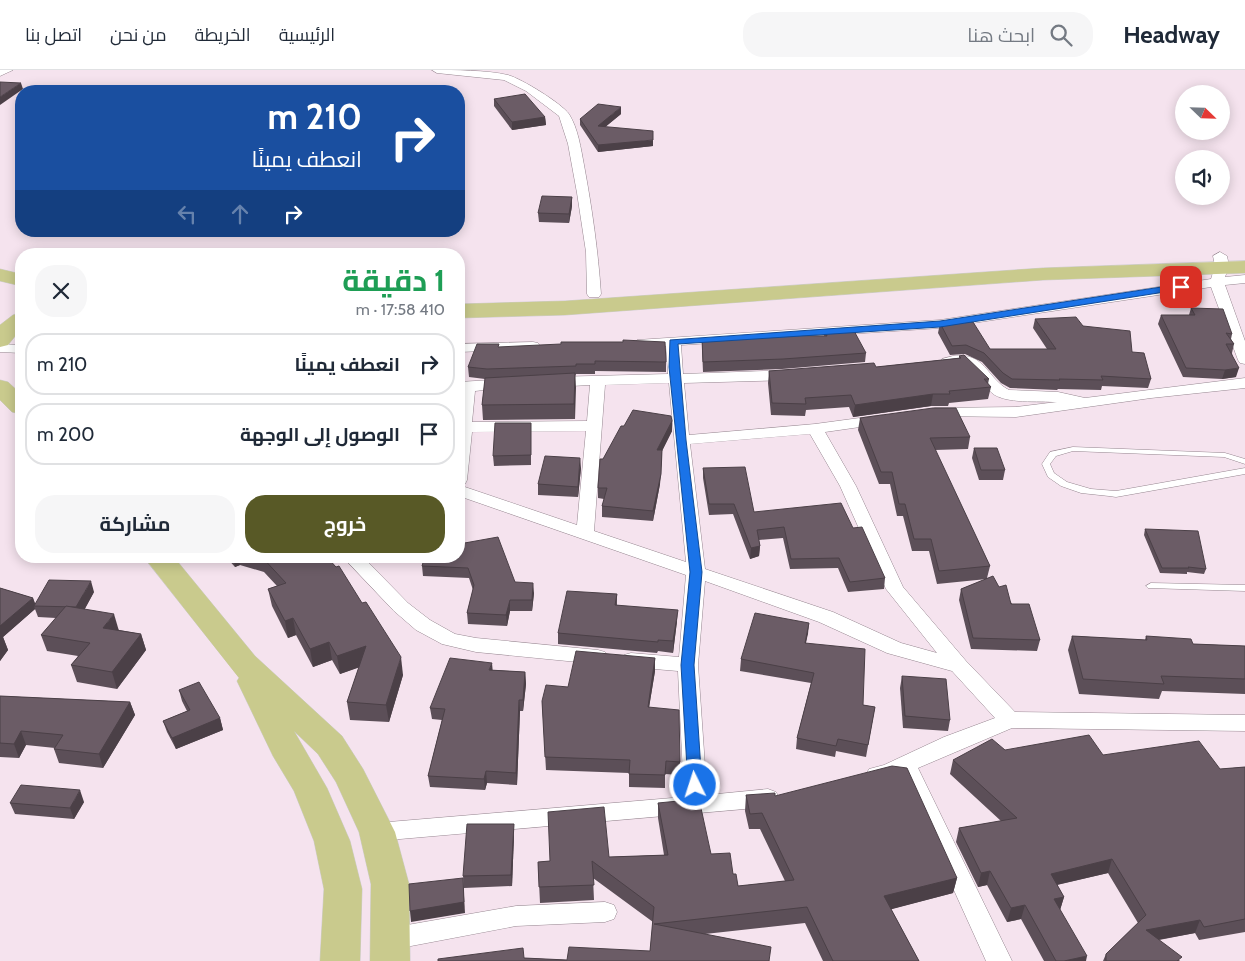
<!DOCTYPE html>
<html lang="ar">
<head>
<meta charset="utf-8">
<style>
  body { margin:0; font-family:Cabin,Cairo,sans-serif; background:#f6f6f7; color:#1f2937; direction:rtl; height:100vh; display:flex; flex-direction:column; font-size:19px; white-space:nowrap }
  * { box-sizing:border-box; margin:0 }
  p { font-size:16px; color:#747a83 }
  .icon { flex:none; width:28px; height:28px; fill:none; stroke:currentColor; stroke-width:2; stroke-linecap:round; stroke-linejoin:round }
  .map { position:relative; flex:1; overflow:hidden; direction:ltr }
  .side { position:absolute; left:15px; top:178px; width:450px; height:315px; display:flex; flex-direction:column; background:#fff; border-radius:20px; box-shadow:0 2px 12px #0003; direction:rtl }
  .side>* { flex:none }
  .guide { position:absolute; left:15px; top:15px; width:450px; height:152px; border-radius:20px; box-shadow:0 2px 12px #0003; direction:rtl; background:#1a4fa0; color:#fff; overflow:hidden }
  .needle { width:32px; rotate:113deg }
  .tools { position:absolute; left:1175px; top:15px; display:grid; gap:10px }
  .tools a { display:grid; place-items:center; width:55px; height:55px; border-radius:50%; background:#fff; box-shadow:0 2px 12px #0003; font-size:25px }
  .pin { position:absolute; display:grid; place-items:center; width:42px; height:42px; color:#fff; margin:-21px; border-radius:10px; box-shadow:0 2px 8px #0006 }
  .me { position:absolute; width:55px; margin:-28px; rotate:356deg; stroke-linejoin:round; filter:drop-shadow(0 0 4px #0008) }
  .turn { display:flex; align-items:center; gap:18px; height:105px; padding:0 20px; font-size:22px }
  .turn .icon { width:65px; height:65px; stroke-width:2.5 }
  .turn b { display:block; font-size:35px; line-height:42px }
  .lanes { display:flex; align-items:center; height:48px; padding:0 20px; background:#0003; justify-content:center; gap:25px; direction:ltr }
  .lanes .off { opacity:.35 }
  .round { display:grid; place-items:center; flex:none; width:52px; height:52px; border-radius:20px; background:#f6f6f7 }
  .head { display:flex; align-items:center; justify-content:space-between; height:85px; padding:0 20px }
  h1 { font-size:30px; font-weight:700; line-height:38px; color:#1e9e55 }
  .primary-button { display:flex; gap:10px; margin-top:auto; padding:10px 20px }
  .primary-button a { flex:1; height:58px; border-radius:20px; background:#585926; color:#fff; font-size:20px; font-weight:700; line-height:58px; text-align:center }
  .primary-button a+a { background:#f6f6f7; color:#1f2937 }
  ul { padding:0; list-style:none }
  li { display:flex; align-items:center; gap:15px; height:62px; margin:0 10px 8px; padding:0 10px; border:2px solid #e0e1e3; border-radius:20px }
  li div { flex:1 }
  li b { display:block; font-size:19px }
  li em { font-style:normal }
  header { display:flex; align-items:center; gap:30px; box-sizing:border-box; height:70px; padding:0 25px; background:#fff; border-bottom:1px solid #e0e1e3 }
  header strong { font-size:24px }
  nav { display:flex; gap:28px; margin-inline-start:auto; font-size:18px }
  .search { width:350px; height:45px; background:#f6f6f7; display:flex; align-items:center; gap:12px; box-sizing:border-box; padding:0 18px; border-radius:20px; color:#747a83; font-size:19px }
  .map>svg:first-child { display:block }
  .lines { fill:none; stroke-linecap:round; stroke-linejoin:round }
  .service-casing { stroke:#968690; stroke-width:1 }
  .minor-casing { stroke:#968690; stroke-width:1 }
  .primary-casing { stroke:#cecdce; stroke-width:1 }
  .service { fill:#fff; fill-rule:evenodd }
  .minor { fill:#fff; fill-rule:evenodd }
  .primary { fill:#c9ca8d; fill-rule:evenodd }
  .wall { fill:#5c4f58 }
  .shaded-wall { fill:#4b4047 }
  .building { fill:#6b5c66; stroke:#4b4047 }
  .route { fill:#1a73e8; stroke:#114b97 }
</style>
</head>
<body>
<header>
<strong>Headway</strong>
<div class="search"><svg class="icon" aria-label="search" viewBox="0 0 24 24"><circle cx="10" cy="10" r="6"/><path d="M15 15l6 6"/></svg>ابحث هنا</div>
<nav><a>الرئيسية</a><a>الخريطة</a><a>من نحن</a><a>اتصل بنا</a></nav>
</header>
<div class="map">
<svg width="1245" height="891" viewBox="0 0 1245 891">
  <rect width="100%" height="100%" fill="#f5e3ee"/>
  <g class="lines">
    <g class="service-casing">
      <g id="service">
        <path d="M1073,377L1225,383L1245,389V394L1224,387L1073,381L1056,386L1050,394L1054,403L1067,412L1091,419L1116,421L1245,398V404L1116,427L1109,426L1081,423L1061,416L1048,407L1042,394L1050,382Z"/>
        <path d="M1151,513L1245,515V521L1148,518L1146,516Z"/>
      </g>
    </g>
    <g class="minor-casing">
      <g id="minor">
        <path d="M0,0H13L0,6Z"/>
        <path d="M432,0C455,0 486,0 508,5C522,9 561,33 569,44C578,58 581,79 584,95C592,138 598,180 601,224L599,227H589L587,224L586,182L577,123L568,74L559,46L526,21L504,10L437,3Z"/>
        <path d="M1220,182L1227,186L1229,196L1225,207L1245,205V213L1225,215L1245,271V294L1240,293L1238,290L1211,217L940,258L681,275L683,304L792,300L797,302L800,305L797,308L792,310L684,313L689,365L815,354L882,345L888,347L890,350L888,353L825,362L856,416L903,517L966,591L1015,642L1245,645V661L1012,658L918,698L1012,891H986L905,712C893,711 880,714 869,711L866,705L869,699L884,695L944,667L995,648L952,601L887,583L819,552L705,511L698,595L707,725L768,719L776,722L779,728L776,734L768,737L377,771L369,768L366,762L369,756L377,753L684,727L678,601L631,597L624,595L621,590L624,585L631,583L679,587L686,505L459,426V312L507,309L512,311L515,314L512,317L475,321L472,352L587,351L590,315L553,317L548,315L545,312L548,309L553,307L668,304L666,276H637L635,273L637,270L940,250L1211,209L1215,196L1213,186ZM669,313L686,492L594,461L605,315ZM586,361L577,455L459,415L465,414L467,410L472,362ZM810,364L840,416L886,519L937,583L901,573L833,542L705,499L690,374Z"/>
        <path d="M533,272L538,273L540,276L538,279L459,282V274Z"/>
        <path d="M0,274L21,275V283L0,282Z"/>
        <path d="M953,286C986,282 986,308 1009,320L1058,322L1085,328L1245,308V318L1151,328L1016,347L929,346L927,343L929,340L935,338L1016,337L1057,332C1039,331 1005,334 992,323C982,314 976,302 965,295H942L940,292L942,289Z"/>
        <path d="M342,486H362L408,533L430,550L455,564L476,568L598,580L605,582L608,587L605,592L598,594L476,582L442,574L416,560L394,541Z"/>
        <path d="M605,832L614,835L617,842L614,849L605,852L516,856L390,880L381,876L378,869L381,862L390,858L516,836Z"/>
      </g>
    </g>
    <g class="primary-casing">
      <g id="primary">
        <path d="M1245,191V203L1043,210L565,245L459,248V234L565,231L1043,198Z"/>
        <path d="M0,199L21,204V216L0,211Z"/>
        <path d="M21,243V259L8,275L0,277V255L13,245Z"/>
        <path d="M0,310L8,312L21,324V344L12,342L0,330Z"/>
        <path d="M143,486H173L255,586L342,666L363,699L395,762L409,814L410,891H370L371,814L359,762L336,712L318,684L294,661L327,718L350,771L362,819L360,891H320L324,819L314,771L294,721L273,686L237,611L239,608Z"/>
      </g>
    </g>
    <use href="#service" class="service"/>
    <use href="#minor" class="minor"/>
    <use href="#primary" class="primary"/>
  </g>
  <g class="wall">
    <path d="M494,29L545,47L546,55L512,60L494,36Z"/>
    <path d="M621,44L605,57L653,76L598,82L580,55V49Z"/>
    <path d="M572,127V136L569,153L539,152L538,143Z"/>
    <path d="M1191,238L1232,264L1231,269L1234,274L1232,283L1236,307L1222,309L1183,307L1158,254L1161,245H1189Z"/>
    <path d="M1035,249L1083,256L1132,282L1151,309L1148,318L1102,316L1101,320L1058,319L1057,320L1010,318L1001,313L982,292L965,284L950,285L938,263L940,253L990,279H1047L1033,258Z"/>
    <path d="M825,261L866,283L865,292L782,299L703,302L702,279V269H732L824,266Z"/>
    <path d="M500,277L666,292V302L595,301V304H576L575,306V349L483,350L482,335L485,309L469,307L468,297Z"/>
    <path d="M959,286L989,309L988,314L991,317L988,329L949,333L948,336H931L853,347L849,337L806,340L805,346L771,345L768,313L769,301L876,297L959,288Z"/>
    <path d="M860,348L970,367L968,379L935,380L990,496L987,508L999,517L1040,570L1037,581L971,579L959,530L961,519L987,509L937,514L929,481H912L903,446H897L890,414H879L858,360Z"/>
    <path d="M672,351V361L662,381L660,414L653,451L602,447V436L604,429L598,428V418L603,389L624,356Z"/>
    <path d="M531,353V395L494,396L493,386Z"/>
    <path d="M974,378L1005,400L1003,410H979L972,388Z"/>
    <path d="M581,398L578,427L538,425V414Z"/>
    <path d="M703,398L754,442L853,458L885,508L884,519L848,522L838,498L790,499L783,468L759,470L760,476L759,486L750,489L733,444L709,445L703,408Z"/>
    <path d="M1145,459L1206,499L1204,504L1187,502V504L1160,503L1144,465Z"/>
    <path d="M225,486H326L403,605L389,652L350,650L347,632L359,597L340,604L332,590L313,597L296,565L288,568L272,536L268,519L277,516L264,502L240,495L235,497Z"/>
    <path d="M459,486L515,512L534,523L532,541H510L507,556L468,554L467,543L473,520L469,508L423,506L422,496Z"/>
    <path d="M0,518L33,528L35,534L94,522L84,540L119,560L141,564L146,580L117,619L77,612L71,595L78,586L47,581L41,565L56,548L38,547L35,539L3,567L8,580L0,591Z"/>
    <path d="M617,524V535L677,551L673,583L658,581L657,583L558,574V563Z"/>
    <path d="M809,553L806,573L863,635L875,637L866,687L836,681L835,687L796,679L797,668L811,613L740,601L741,589Z"/>
    <path d="M1072,566L1145,570L1146,566L1193,574L1245,576V624L1162,621L1159,629L1079,624L1068,580Z"/>
    <path d="M655,588V601L649,637L680,692V705L665,704V718L629,717V703L546,700L542,631L568,617Z"/>
    <path d="M493,600L525,602L526,614L523,641H520L517,715L487,713L485,720L430,717L428,706L442,650L432,649L430,638Z"/>
    <path d="M902,606L950,650L948,661L903,658L900,618Z"/>
    <path d="M179,620L220,648L223,660L176,679L167,662L163,651L187,641L182,631Z"/>
    <path d="M0,626L130,632L135,645L103,698L59,693L54,679L55,678L26,675L19,688L0,687Z"/>
    <path d="M1005,680L1103,685L1220,699L1245,697V862L1199,870L1195,863L1159,870L1180,891H1103L1106,884L1138,853L1108,803L1057,815L1064,827L1060,840L1086,891H1044L1021,849L1007,852L987,815L978,817L956,772L959,758L1001,751L950,704L953,690Z"/>
    <path d="M746,725L775,726L957,808L953,823L891,839L919,891H823L805,853L705,864L770,891H438L524,888L567,890L650,881L653,852L593,808L594,830L540,833L538,792L609,787L664,785L658,748V733L711,784L733,804L738,816L785,811L760,759H749L745,741Z"/>
    <path d="M84,732L74,749L15,744L10,733Z"/>
    <path d="M514,765L512,816L464,818L463,806Z"/>
  </g>
  <g class="shaded-wall">
    <path d="M21,13L23,19L0,35V27Z"/>
    <path d="M621,37V44L598,63V56Z"/>
    <path d="M545,47L546,55L512,60V52Z"/>
    <path d="M653,70V76L598,82V75Z"/>
    <path d="M572,127V136L569,153V144Z"/>
    <path d="M1239,298L1236,307L1222,309L1225,300Z"/>
    <path d="M575,303L576,318L575,349L574,334Z"/>
    <path d="M933,324L931,336L853,347L855,335Z"/>
    <path d="M672,351V361L662,381L660,414L653,451L657,380Z"/>
    <path d="M580,388L581,398L578,427V417Z"/>
    <path d="M760,476L759,486L750,489L751,478Z"/>
    <path d="M233,486H239L240,495L235,497Z"/>
    <path d="M91,511L94,522L80,548L76,537Z"/>
    <path d="M533,513L534,523L532,541V530Z"/>
    <path d="M33,528L36,536H34L35,539L3,567L8,580L0,591V556Z"/>
    <path d="M510,530V541L507,556L506,545Z"/>
    <path d="M678,540L677,551L673,583V571Z"/>
    <path d="M114,544L119,561L103,558Z"/>
    <path d="M293,548L296,565L288,568L285,551Z"/>
    <path d="M809,553L808,564L803,584L805,573Z"/>
    <path d="M141,564L146,580L117,619L112,602Z"/>
    <path d="M329,572L332,590L313,597L310,579Z"/>
    <path d="M366,576L369,594L340,604L337,586Z"/>
    <path d="M401,587L403,605L389,652L386,635Z"/>
    <path d="M655,588V601L647,650L648,637Z"/>
    <path d="M492,593L493,604L489,600Z"/>
    <path d="M525,602L526,614L523,641V630Z"/>
    <path d="M519,630L520,641L517,715L516,703Z"/>
    <path d="M130,632L135,645L103,698L99,684Z"/>
    <path d="M220,648L223,660L176,679L172,668Z"/>
    <path d="M21,661L26,675L19,688L14,674Z"/>
    <path d="M486,701L487,713L485,720L484,709Z"/>
    <path d="M80,720L84,732L74,749L70,738Z"/>
    <path d="M514,754V765L512,816L511,805Z"/>
    <path d="M1112,789L1108,803L1047,817L1051,804Z"/>
    <path d="M990,801L987,815L978,817L981,803Z"/>
    <path d="M463,808L465,843L411,852L410,841Z"/>
    <path d="M957,808L953,823L881,842L884,826Z"/>
    <path d="M1064,827L1060,840L1054,829Z"/>
    <path d="M1025,835L1021,849L1007,852L1011,838Z"/>
    <path d="M1200,850L1195,863L1140,873L1146,860Z"/>
    <path d="M1087,886L1086,891H1064Z"/>
  </g>
  <g class="building">
    <path d="M0,12L21,13L0,27Z"/>
    <path d="M525,24L545,47L512,52L494,29Z"/>
    <path d="M598,34L621,37L598,56L653,61V70L598,75L580,49Z"/>
    <path d="M542,126L572,127L569,144L538,143Z"/>
    <path d="M1191,238L1223,239L1232,264L1226,263L1234,274H1226L1239,298L1225,300L1186,298L1161,245H1195Z"/>
    <path d="M1076,247L1083,256L1130,261L1132,282L1144,283L1151,309L1101,306L1103,310L1059,309L1060,310L1012,309L1003,303L984,283L966,275L952,276L940,253L973,252L990,279H1056L1035,249Z"/>
    <path d="M853,259L866,283L783,289L703,292L702,269H732L775,265L827,266L825,261Z"/>
    <path d="M623,270L665,272L666,292L595,291V294H576V296L487,299L468,297L477,274H499L498,277L561,274V272H623Z"/>
    <path d="M964,285L989,309H984L991,317L949,321L950,324H933L855,335L851,325L805,328L806,334L772,333L769,301L874,293L876,297L961,288L959,286Z"/>
    <path d="M575,303L574,334L482,335L485,308Z"/>
    <path d="M933,338H956L970,367L930,368L990,496L939,501L931,469H914L905,434H899L892,402H881L860,348Z"/>
    <path d="M633,340L671,346L672,351L657,380H662L661,404L653,441L602,436L607,418H598L600,389H603L621,356H624Z"/>
    <path d="M495,353H531V385L493,386Z"/>
    <path d="M974,378H997L1005,400H981Z"/>
    <path d="M545,386L580,388L578,417L538,414Z"/>
    <path d="M745,397L754,442L841,433L853,458L862,457L885,508L850,512L839,488L791,489L784,457L757,460L760,476L751,478L734,434H709L703,398Z"/>
    <path d="M1145,459L1198,461L1206,499L1188,497L1189,498H1162Z"/>
    <path d="M498,467L515,512L533,513L532,530H510L506,545L467,543L474,515L468,498L422,496L425,486H459V474Z"/>
    <path d="M261,486H326L336,497L339,496L362,533L366,532L401,587L386,635L347,632L366,576L337,586L329,572L310,579L293,548L285,551L268,519L286,513Z"/>
    <path d="M993,506L999,517L1006,515L1011,534H1029L1040,570L973,568L961,519Z"/>
    <path d="M49,510L91,511L76,537L34,536Z"/>
    <path d="M0,518L33,528L0,556Z"/>
    <path d="M567,521L617,524L615,535L678,540L673,571L658,570V572L558,563Z"/>
    <path d="M66,536L114,544L103,558L141,564L112,602L71,595L90,573L41,565Z"/>
    <path d="M755,543L809,553L805,573L865,579L863,635L875,637L868,675L838,669L836,676L797,668L814,603L741,589Z"/>
    <path d="M1072,566L1147,570L1146,566L1191,569L1193,574L1245,576V609L1161,606L1164,614L1083,609Z"/>
    <path d="M576,581L655,588L648,637L679,640L680,692L666,691L665,705L629,704L630,690L545,687L542,631L546,615L568,617Z"/>
    <path d="M450,588L492,593L489,600L525,602L523,630H519L516,703L486,701L484,709L428,706L445,639L430,638Z"/>
    <path d="M902,606L946,609L950,650L905,646Z"/>
    <path d="M199,612L220,648L172,668L163,651L190,640L179,620Z"/>
    <path d="M0,626L130,632L99,684L54,679L63,665L21,661L14,674L0,673Z"/>
    <path d="M1089,665L1103,685L1199,671L1220,699L1245,697V849L1204,857L1200,850L1146,860L1182,887L1177,891H1106V884L1146,845L1112,789L1051,804L1064,827L1054,829L1087,886L1064,891H1056L1025,835L1011,838L990,801L981,803L959,758L1017,748L953,690L992,669L1005,680Z"/>
    <path d="M892,696L907,698L957,808L884,826L919,891H833L807,837L654,854L771,877L769,891H438V889L523,878L524,888L567,890L569,877L650,881L654,837L592,791L594,815L539,817L538,792L550,791L548,742L604,737L609,787L668,785L658,733L699,729L711,784L730,783L733,804H736L738,816L794,810L762,743L750,744L746,725L775,723V726Z"/>
    <path d="M21,715L80,720L70,738L10,733Z"/>
    <path d="M467,754H514L511,805L463,806Z"/>
    <path d="M463,808L464,832L410,841L409,814Z"/>
  </g>
  <path class="route" d="M1181,214L1184,215V219L940,257L678,274L686,370L702,502L694,595L702,715L700,719L695,720L690,719L688,715L681,595L690,502L669,297L670,270L940,251Z"/>
</svg>
<div class="tools">
<a><svg class="needle" viewBox="-14 -14 28 28"><path d="M0-13l5 13h-10z" fill="#e53935"/><path d="M0 13l5-13h-10z" fill="#747a83"/></svg></a>
<a><svg class="icon" aria-label="sound" viewBox="0 0 24 24"><path d="M4 9h4l5-4v14l-5-4H4zM17 9q2 3 0 6"/></svg></a>
</div>
<div class="pin" style="left:1181px;top:217px;background:#d93025"><svg class="icon" aria-label="arrive" viewBox="0 0 24 24"><path d="M6 21V4h12l-3 4 3 4H6"/></svg></div>
<svg class="me" style="left:695px;top:715px" viewBox="-20 -20 40 40"><circle r="17" fill="#1a73e8" stroke="#fff" stroke-width="3"/><path d="M0-11L8 9 0 5-8 9z" fill="#fff"/></svg>
<div class="guide">
<div class="turn"><svg class="icon" aria-label="right" viewBox="0 0 24 24"><path d="M7 20v-9h11M14 6l5 5-5 5"/></svg><div><b>210 m</b>انعطف يمينًا</div></div>
<div class="lanes"><svg class="icon off" aria-label="left" viewBox="0 0 24 24"><path d="M17 20v-9H6M10 6l-5 5 5 5"/></svg><svg class="icon off" aria-label="ahead" viewBox="0 0 24 24"><path d="M12 20V5M6 11l6-6 6 6"/></svg><svg class="icon" aria-label="right" viewBox="0 0 24 24"><path d="M7 20v-9h11M14 6l5 5-5 5"/></svg></div>
</div>
<section class="side">
<div class="head"><div><h1>1 دقيقة</h1><p>410 m · 17:58</p></div><a class="round"><svg class="icon" aria-label="close" viewBox="0 0 24 24"><path d="M6 6l12 12M18 6L6 18"/></svg></a></div>
<ul>
<li><svg class="icon" aria-label="right" viewBox="0 0 24 24"><path d="M7 20v-9h11M14 6l5 5-5 5"/></svg><div><b>انعطف يمينًا</b></div><em>210 m</em></li>
<li><svg class="icon" aria-label="arrive" viewBox="0 0 24 24"><path d="M6 21V4h12l-3 4 3 4H6"/></svg><div><b>الوصول إلى الوجهة</b></div><em>200 m</em></li>
</ul>
<div class="primary-button"><a>خروج</a><a>مشاركة</a></div>
</section>
</div>
</body>
</html>
